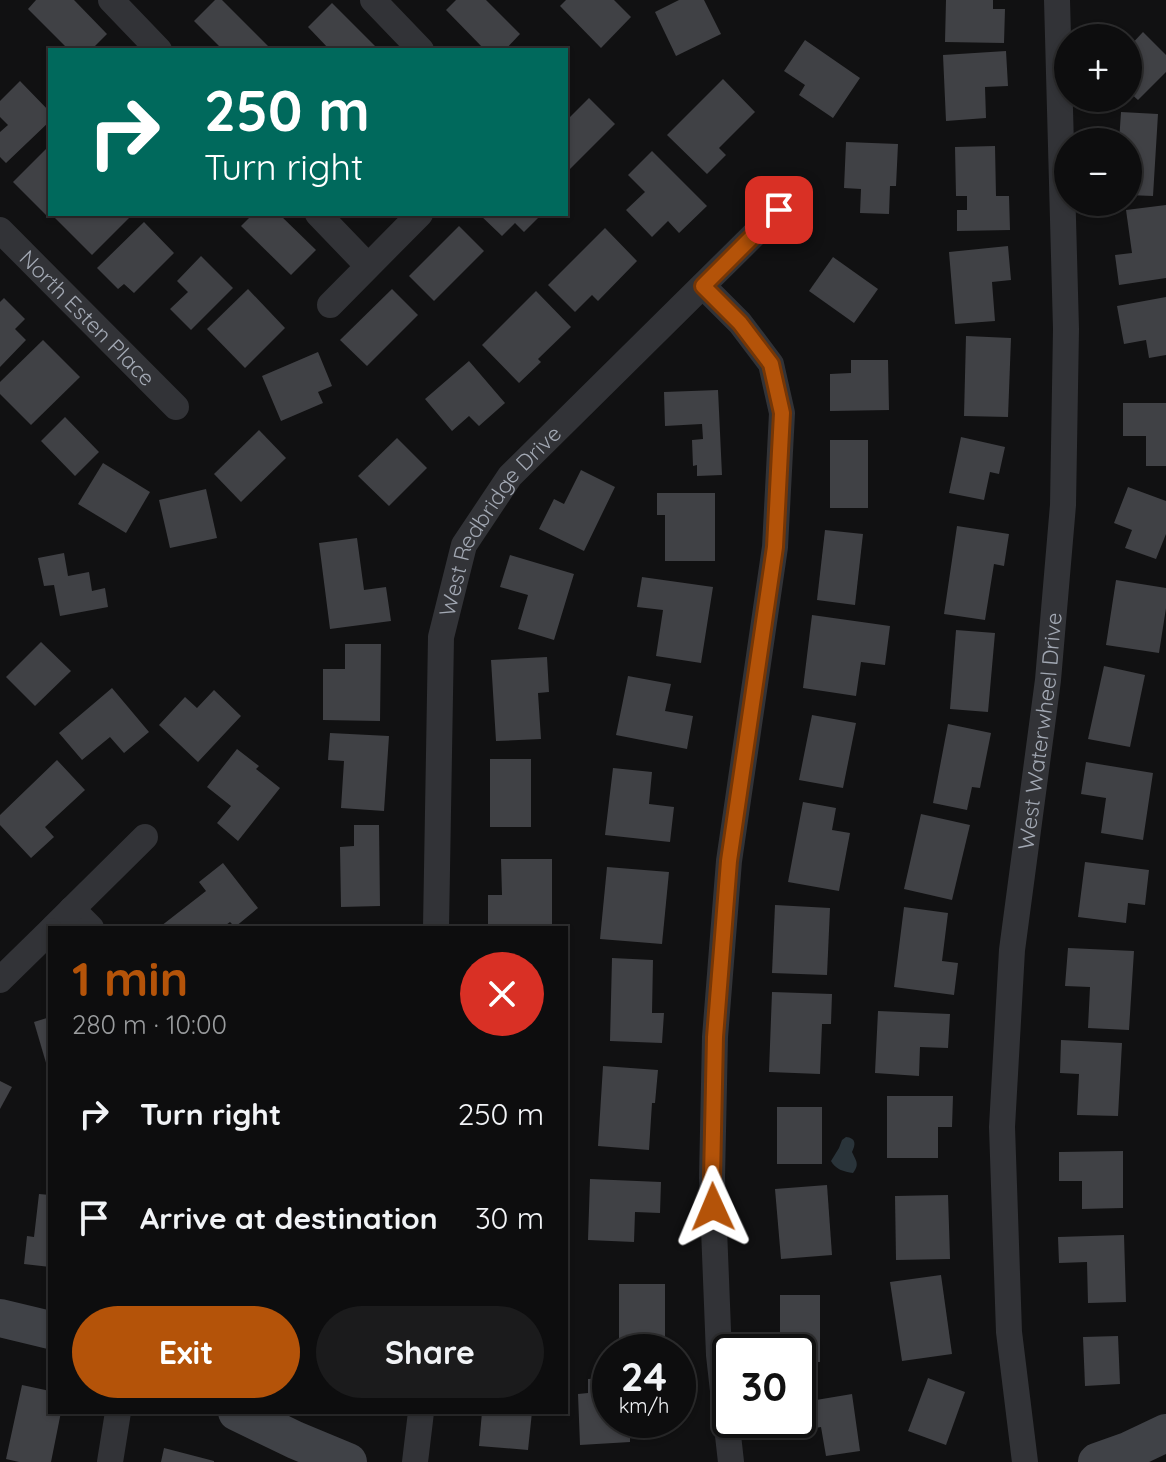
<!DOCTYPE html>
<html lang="en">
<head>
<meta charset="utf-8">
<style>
  body { margin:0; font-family:Quicksand,sans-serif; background:#1b1b1c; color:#f1f3f6; height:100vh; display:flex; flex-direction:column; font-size:30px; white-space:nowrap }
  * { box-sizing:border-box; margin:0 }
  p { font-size:26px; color:#9a9c9e }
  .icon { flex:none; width:44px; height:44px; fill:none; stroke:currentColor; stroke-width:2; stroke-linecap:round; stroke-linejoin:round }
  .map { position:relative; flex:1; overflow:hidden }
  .side { position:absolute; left:48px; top:926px; width:520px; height:488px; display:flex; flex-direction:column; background:#0d0d0e; border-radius:0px; box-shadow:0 2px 6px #0004,0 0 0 2px #2d2d2e }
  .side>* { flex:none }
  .banner { position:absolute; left:48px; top:48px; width:520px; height:168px; border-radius:0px; box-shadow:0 2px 6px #0004,0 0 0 2px #2d2d2e; background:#00695c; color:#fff; overflow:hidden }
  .controls { position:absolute; left:1054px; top:24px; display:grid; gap:16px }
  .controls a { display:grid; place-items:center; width:88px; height:88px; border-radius:50%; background:#0d0d0e; box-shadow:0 2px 6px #0004,0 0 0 2px #2d2d2e; font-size:40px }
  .speed { position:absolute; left:592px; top:1334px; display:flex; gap:16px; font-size:40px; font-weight:700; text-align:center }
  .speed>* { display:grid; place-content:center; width:104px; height:104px; border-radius:50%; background:#0d0d0e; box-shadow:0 2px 6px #0004,0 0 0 2px #2d2d2e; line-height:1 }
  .speed small { font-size:20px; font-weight:400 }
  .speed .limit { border:4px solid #111; border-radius:12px; background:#fff; color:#111 }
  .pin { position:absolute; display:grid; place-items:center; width:68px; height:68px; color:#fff; margin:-34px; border-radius:16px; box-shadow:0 4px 12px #0006 }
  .me { position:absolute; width:88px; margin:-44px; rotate:359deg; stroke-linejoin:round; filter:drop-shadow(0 0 6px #0008) }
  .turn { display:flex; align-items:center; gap:28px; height:168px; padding:0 24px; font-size:36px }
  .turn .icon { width:104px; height:104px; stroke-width:2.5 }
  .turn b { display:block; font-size:56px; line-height:68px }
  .round { display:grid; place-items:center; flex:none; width:84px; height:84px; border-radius:42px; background:#1b1b1c }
  .overview { display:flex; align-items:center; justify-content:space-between; height:136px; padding:0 24px }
  h1 { font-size:48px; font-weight:800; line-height:60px; color:#b45309 }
  .cta { display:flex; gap:16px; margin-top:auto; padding:16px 24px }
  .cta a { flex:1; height:92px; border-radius:48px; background:#b45309; color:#fff; font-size:32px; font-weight:800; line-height:92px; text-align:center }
  .cta a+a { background:#1b1b1c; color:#f1f3f6 }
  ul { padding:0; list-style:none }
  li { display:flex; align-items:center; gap:24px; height:104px; padding:0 24px }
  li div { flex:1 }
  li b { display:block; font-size:30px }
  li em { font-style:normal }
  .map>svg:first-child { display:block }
  .water { fill:#2a343a }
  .building { fill:#404145 }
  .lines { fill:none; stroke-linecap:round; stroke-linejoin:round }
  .street { stroke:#323337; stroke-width:26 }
  .secondary { stroke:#404247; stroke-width:38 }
  .route-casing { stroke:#753606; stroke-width:20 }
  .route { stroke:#b45309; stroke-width:14 }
  .labels { text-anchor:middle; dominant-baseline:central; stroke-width:7; stroke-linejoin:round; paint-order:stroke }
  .street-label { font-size:22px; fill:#a2a8b3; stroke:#0c0c0d }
</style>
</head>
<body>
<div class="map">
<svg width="1166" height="1462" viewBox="0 0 1166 1462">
  <rect width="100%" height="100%" fill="#111112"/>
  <path class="water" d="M846,1137C856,1138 856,1144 852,1152C856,1161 860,1164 853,1173C844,1172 835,1169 831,1161L839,1148L842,1140Z"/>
  <g class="building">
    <path d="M36,0H74L107,34L91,50H69L28,9Z"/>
    <path d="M215,0H222L270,48L268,50H223L194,21Z"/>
    <path d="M456,0H486L520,34L505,50H485L446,10Z"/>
    <path d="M566,0H614L631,17L601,48L560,6Z"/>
    <path d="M679,0H704L721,34L676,56L655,12Z"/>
    <path d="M946,0H993V9H1005L1004,43L945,42Z"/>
    <path d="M332,3L379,50H330L308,27Z"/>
    <path d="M1143,32L1166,55V72L1138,100L1128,91V48Z"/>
    <path d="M805,40L860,78L833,118L799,95L805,85L784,71Z"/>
    <path d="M1006,51L1008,86L985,87L986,118L946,121L943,55Z"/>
    <path d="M723,79L755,112L719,148L726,155L707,174L667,135Z"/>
    <path d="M20,81L50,112V121L6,163L0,157V132L8,125L0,117V101Z"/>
    <path d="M589,98L615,124L566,173V121Z"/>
    <path d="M1121,112L1158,114L1153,196L1128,195V142H1119Z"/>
    <path d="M846,142L898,144L896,186H890L889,214L860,213L861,189L844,188Z"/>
    <path d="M50,145V212L46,215L13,182Z"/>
    <path d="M995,146L996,196H1009L1010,230L957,231V210H967V196H956L955,147Z"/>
    <path d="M652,151L707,206L679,233L668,221L652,237L626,210L645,192L628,175Z"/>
    <path d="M1166,205V278L1119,285L1115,255L1132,253L1126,210Z"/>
    <path d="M58,214H129L131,216L92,255L55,218Z"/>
    <path d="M253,214H279L316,250L291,275L241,226Z"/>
    <path d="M479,214H542L524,232L515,223L502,236Z"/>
    <path d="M144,222L174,253L134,293L124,284L118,289L97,268Z"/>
    <path d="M459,226L484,251L434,301L409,276Z"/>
    <path d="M605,228L637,261L598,301L592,295L575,312L548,285Z"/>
    <path d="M1008,246L1011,280L992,282L995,321L955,324L949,252Z"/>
    <path d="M201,256L233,288L191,330L170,309L188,292L177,281Z"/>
    <path d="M833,257L878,289L854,323L809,291Z"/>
    <path d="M248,289L285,328L245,368L207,329Z"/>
    <path d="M392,289L418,315L367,366L340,340Z"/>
    <path d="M536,291L571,327L538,359L541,362L519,383L482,345Z"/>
    <path d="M1166,297V355L1149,358L1146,340L1124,344L1117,306Z"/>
    <path d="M4,298L25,319L15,329L26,340L0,367V302Z"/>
    <path d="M966,336L1011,338L1008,417L964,416Z"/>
    <path d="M43,340L80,377L31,425L0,394V382Z"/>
    <path d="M318,352L332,386L318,392L323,403L281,421L262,376Z"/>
    <path d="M851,360H888L889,410L830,411V374L851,373Z"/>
    <path d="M469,361L505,403L479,426L469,416L452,431L425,399Z"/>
    <path d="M718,390L722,475L697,476V465L693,466L692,440L703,439L702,424L665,426L664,392Z"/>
    <path d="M1123,403H1166V466H1146V436H1123Z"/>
    <path d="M65,417L99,452L75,476L41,441Z"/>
    <path d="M259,430L286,458L241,502L214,474Z"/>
    <path d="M961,437L1005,447L999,474L990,472L984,500L949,493Z"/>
    <path d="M397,438L427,468L389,506L358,476Z"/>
    <rect x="830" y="440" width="38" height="68"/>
    <path d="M103,463L150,492L126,533L78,504Z"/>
    <path d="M581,470L615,487L584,551L539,529L554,499L564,504Z"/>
    <path d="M1128,487L1166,501V534L1156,559L1125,548L1132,530L1114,523Z"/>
    <path d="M206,489L217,538L170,548L159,500Z"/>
    <path d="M657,493H715V561H665V515H657Z"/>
    <path d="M957,526L1009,534L1004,566L994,564L985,620L944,614Z"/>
    <path d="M825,530L863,534L855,605L817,600Z"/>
    <path d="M357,538L364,590L386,587L391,621L330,629L319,543Z"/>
    <path d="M64,553L68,576L89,572L92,591L105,588L108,607L60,616L54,585L44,586L38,558Z"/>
    <path d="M510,555L574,574L554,640L518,629L528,595L500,587Z"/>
    <path d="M642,577L713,587L701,663L656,656L663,610L637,607Z"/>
    <path d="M1116,580L1166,588V608L1159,653L1106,645Z"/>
    <path d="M812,615L890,626L885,665L861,662L856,696L803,688Z"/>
    <path d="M956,630L995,633L988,712L950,709Z"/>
    <path d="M41,642L71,671L35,706L6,677Z"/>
    <path d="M345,644H381L380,721L323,720V669H345Z"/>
    <path d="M547,657L549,692L538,693L541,739L496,741L491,660Z"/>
    <path d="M1104,666L1145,675L1130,747L1088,739Z"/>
    <path d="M628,676L671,684L665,711L693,716L687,749L616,735Z"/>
    <path d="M112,688L149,732L124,753L110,737L82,760L59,733Z"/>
    <path d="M214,690L241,716L198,762L159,725L185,697L197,708Z"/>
    <path d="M812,715L856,723L843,788L799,780Z"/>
    <path d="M948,724L991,733L980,788L972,787L967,810L933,803Z"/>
    <path d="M330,733L389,736L384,811L341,808L344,761L328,760Z"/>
    <path d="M237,749L259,766L256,769L280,788L238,841L217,823L231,806L207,787Z"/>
    <rect x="490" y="759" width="41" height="68"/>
    <path d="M57,760L85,790L45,827L54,837L31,858L0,825V815Z"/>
    <path d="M1086,762L1153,773L1143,840L1101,833L1106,798L1081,794Z"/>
    <path d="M613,768L652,772L649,804L674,807L670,842L605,835Z"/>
    <path d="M803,802L836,808L832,830L850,833L839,891L788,882Z"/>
    <path d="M921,814L970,825L952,900L904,889Z"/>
    <path d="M354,825H379L380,906L341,907L340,847L354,846Z"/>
    <path d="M501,859H552V928H488V895H502Z"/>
    <path d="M1085,862L1149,870L1145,905L1128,903L1126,923L1078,917Z"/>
    <path d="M223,863L258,908L235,927L230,922L222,928H163L161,926L206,891L199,882Z"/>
    <path d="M607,867L669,872L662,944L600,939Z"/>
    <path d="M775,905L830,908L827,975L772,973Z"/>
    <path d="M904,907L948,913L942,961L958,963L954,995L894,987Z"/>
    <path d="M322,924L378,925V928H321Z"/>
    <path d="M1068,948L1134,951L1129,1030L1088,1028L1090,987L1065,986Z"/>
    <path d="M612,958L653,960L652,1013H664L662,1043L610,1041Z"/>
    <path d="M772,992L832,994L831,1024H822L820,1074L769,1072Z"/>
    <path d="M878,1011L950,1014L948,1048L920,1047L919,1076L875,1073Z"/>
    <path d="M50,1017V1073H49L34,1022Z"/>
    <path d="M1061,1040L1122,1043L1118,1116L1077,1115L1079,1074L1060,1073Z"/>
    <path d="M603,1066L658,1070L655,1103H652L649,1150L598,1146Z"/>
    <path d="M0,1081L12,1087L0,1109Z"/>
    <path d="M887,1096H953L952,1127H938V1158H887Z"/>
    <rect x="777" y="1107" width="45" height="57"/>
    <path d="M1123,1151V1208L1082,1209V1181H1059V1152Z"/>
    <path d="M590,1179L661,1182L660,1213L635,1212L634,1242L588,1240Z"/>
    <path d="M827,1185L832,1255L781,1259L775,1189Z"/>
    <path d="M39,1194L50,1195V1267L24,1264L27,1236L34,1237Z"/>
    <path d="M948,1195L950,1259L896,1260L895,1196Z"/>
    <path d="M1124,1235L1126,1302L1088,1303L1087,1262L1059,1263L1058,1237Z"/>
    <path d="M941,1275L952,1354L902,1361L890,1282Z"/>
    <path d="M619,1284H665V1342H655V1352H619Z"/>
    <path d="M780,1295H820V1362H798V1352H780Z"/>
    <path d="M1118,1336L1120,1384L1085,1386L1083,1337Z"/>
    <path d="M610,1378V1420H630V1442L580,1445L578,1394L588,1393V1379Z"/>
    <path d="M928,1378L965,1392L946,1445L908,1431Z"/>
    <path d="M22,1385L50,1391V1412H61L51,1462H19L6,1459Z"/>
    <path d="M852,1394L860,1451L826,1456L821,1427L790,1432L788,1420H798V1403Z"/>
    <path d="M482,1412H532L528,1450L479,1446Z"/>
    <path d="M164,1448L214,1461V1462H161Z"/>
  </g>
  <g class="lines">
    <g class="street">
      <path d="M111,0L159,50"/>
      <path d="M373,0L421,50"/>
      <path d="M318,214L368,266"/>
      <path id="s1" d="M0,230L176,407"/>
      <path d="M703,286L740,323L771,364L782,413L775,547L729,861L715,1037L712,1178L719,1355L731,1462"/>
      <path d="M330,305L420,214"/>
      <path d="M72,909L91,928"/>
      <path d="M53,928L145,837"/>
      <path id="s2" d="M436,928L441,637L464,545L510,476L779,210"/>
      <path d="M0,980L50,931"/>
      <path d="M110,1462L118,1412"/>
      <path d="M415,1462L421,1412"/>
      <path id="s3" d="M1025,1462L1009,1332L1002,1127L1012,950L1048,680L1063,505L1066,329L1057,0"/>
    </g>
    <g class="secondary">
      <path d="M0,1318L50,1330"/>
      <path d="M237,1412L295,1440L348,1462"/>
      <path d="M1097,1462L1128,1451L1166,1433"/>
    </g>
  </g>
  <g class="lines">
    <g class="route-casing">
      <path id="route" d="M713,1207L712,1178L715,1037L729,861L775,547L782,413L771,364L740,323L703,286L779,210"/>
    </g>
    <use href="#route" class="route"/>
  </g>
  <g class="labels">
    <g class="street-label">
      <text stroke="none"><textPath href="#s1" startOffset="124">North Esten Place</textPath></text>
      <text stroke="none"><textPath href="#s2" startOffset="424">West Redbridge Drive</textPath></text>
      <text stroke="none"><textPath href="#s3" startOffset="734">West Waterwheel Drive</textPath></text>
    </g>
  </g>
</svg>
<div class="controls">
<a>+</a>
<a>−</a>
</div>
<div class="speed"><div>24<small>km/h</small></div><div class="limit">30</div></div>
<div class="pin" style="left:779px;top:210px;background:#d93025"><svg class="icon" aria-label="arrive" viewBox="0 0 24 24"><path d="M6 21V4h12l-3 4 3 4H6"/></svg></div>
<svg class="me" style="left:713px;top:1207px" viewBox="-20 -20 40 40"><path d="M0-17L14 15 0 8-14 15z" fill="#b45309" stroke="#fff" stroke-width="4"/></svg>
<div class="banner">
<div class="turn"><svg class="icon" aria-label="right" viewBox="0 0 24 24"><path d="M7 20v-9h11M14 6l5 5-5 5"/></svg><div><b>250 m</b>Turn right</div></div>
</div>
<section class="side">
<div class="overview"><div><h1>1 min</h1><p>280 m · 10:00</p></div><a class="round" style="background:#d93025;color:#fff"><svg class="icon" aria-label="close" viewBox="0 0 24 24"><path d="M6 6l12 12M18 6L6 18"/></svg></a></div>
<ul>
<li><svg class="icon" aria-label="right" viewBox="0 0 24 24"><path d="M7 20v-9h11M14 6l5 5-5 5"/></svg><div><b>Turn right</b></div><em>250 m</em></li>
<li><svg class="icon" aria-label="arrive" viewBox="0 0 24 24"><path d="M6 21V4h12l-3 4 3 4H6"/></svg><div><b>Arrive at destination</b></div><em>30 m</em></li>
</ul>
<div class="cta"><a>Exit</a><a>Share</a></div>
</section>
</div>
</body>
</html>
